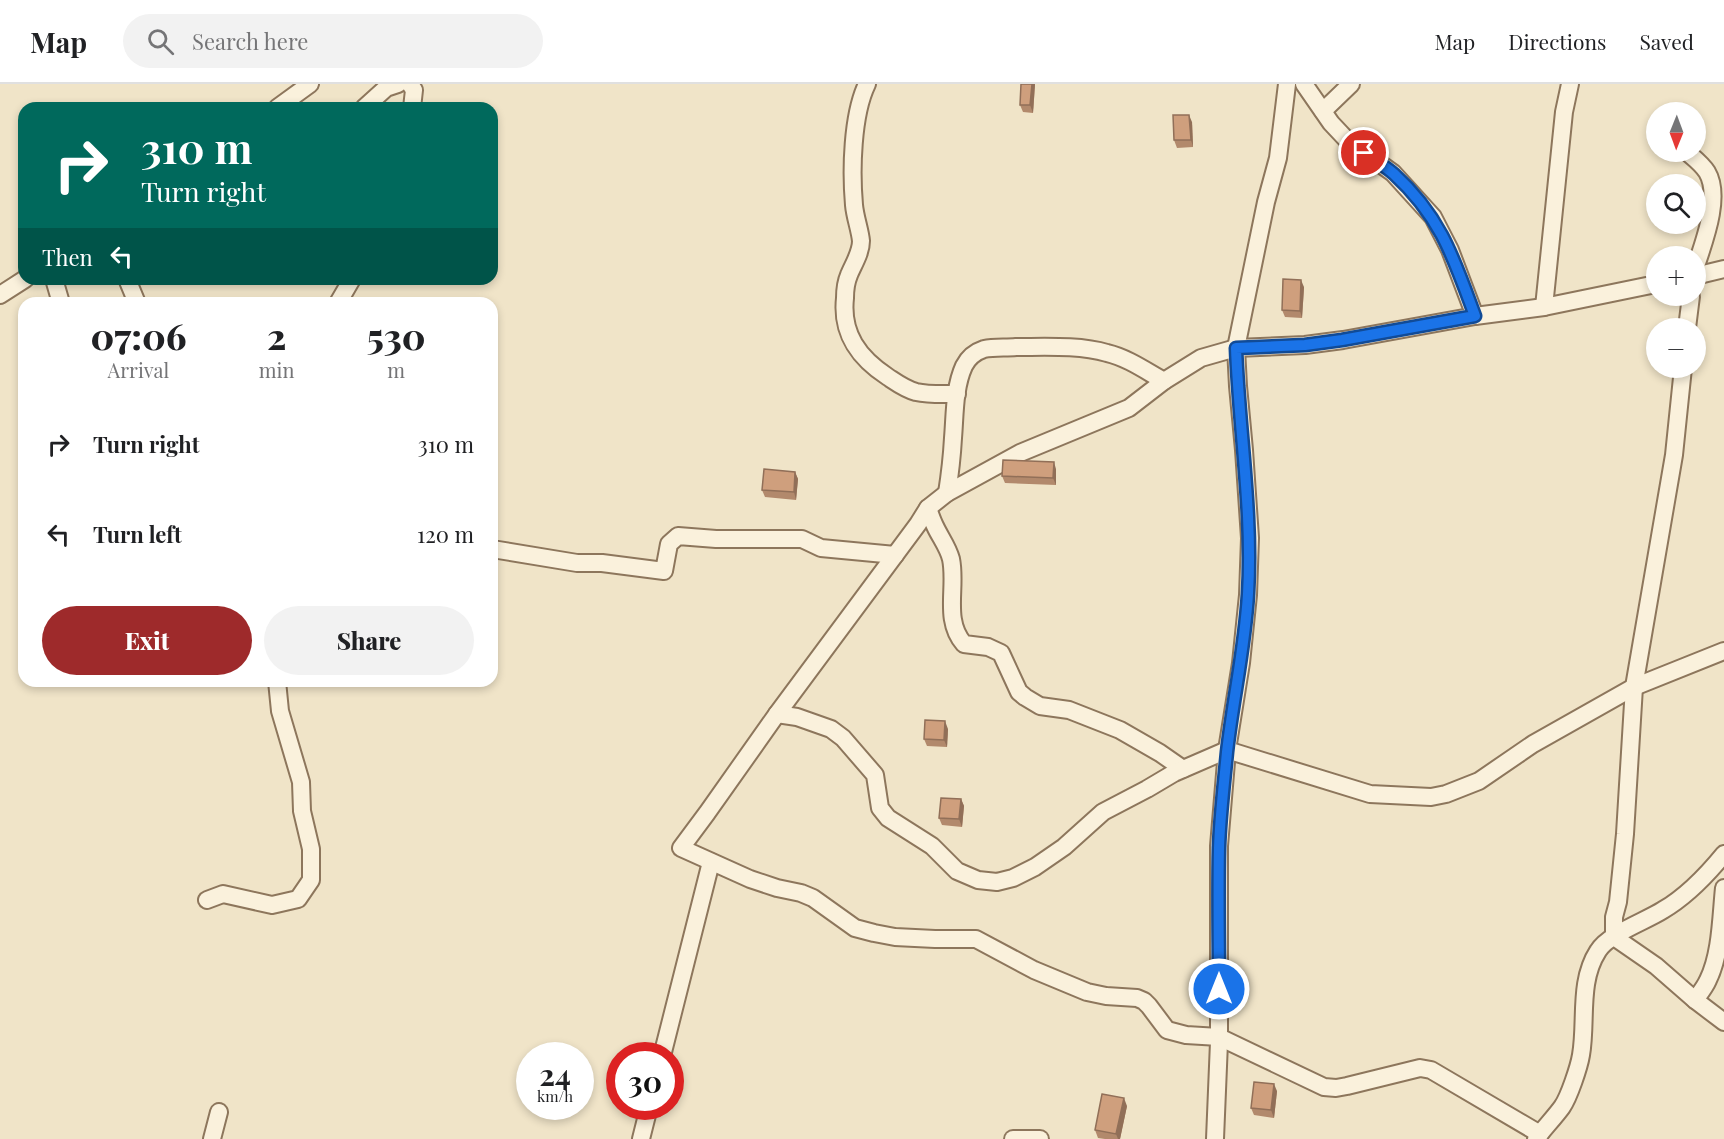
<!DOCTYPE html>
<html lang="en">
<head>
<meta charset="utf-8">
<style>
  body { margin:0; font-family:"Playfair Display",serif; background:#f2f2f2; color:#202124; height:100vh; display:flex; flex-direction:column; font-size:22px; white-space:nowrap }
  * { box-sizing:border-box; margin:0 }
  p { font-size:20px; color:#757577 }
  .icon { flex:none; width:33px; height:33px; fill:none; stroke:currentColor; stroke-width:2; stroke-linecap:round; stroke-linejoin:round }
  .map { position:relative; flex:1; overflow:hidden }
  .panel { position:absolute; left:18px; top:213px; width:480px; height:390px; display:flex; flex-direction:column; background:#fff; border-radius:18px; box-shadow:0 3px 9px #0003 }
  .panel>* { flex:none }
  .hud { position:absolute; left:18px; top:18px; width:480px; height:183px; border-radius:18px; box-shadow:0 3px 9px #0003; background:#00695c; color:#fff; overflow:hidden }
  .needle { width:39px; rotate:181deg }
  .tools { position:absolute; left:1646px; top:18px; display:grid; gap:12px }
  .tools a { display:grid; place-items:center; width:60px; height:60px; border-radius:50%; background:#fff; box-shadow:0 3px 9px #0003; font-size:30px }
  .speed { position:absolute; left:516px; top:958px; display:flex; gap:12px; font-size:30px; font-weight:700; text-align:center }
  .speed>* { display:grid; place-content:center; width:78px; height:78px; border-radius:50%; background:#fff; box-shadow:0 3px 9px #0003; line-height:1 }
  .speed small { font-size:15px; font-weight:400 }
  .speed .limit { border:9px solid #d22; background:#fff; color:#111 }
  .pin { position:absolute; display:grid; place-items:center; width:51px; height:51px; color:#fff; margin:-26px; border:3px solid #fff; border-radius:50%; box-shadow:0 2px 6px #0007 }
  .me { position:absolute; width:66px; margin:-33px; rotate:0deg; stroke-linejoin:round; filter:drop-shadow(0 0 4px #0008) }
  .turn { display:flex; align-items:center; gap:21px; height:126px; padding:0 24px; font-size:27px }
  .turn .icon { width:78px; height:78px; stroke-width:2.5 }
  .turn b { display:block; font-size:42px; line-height:51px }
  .then { display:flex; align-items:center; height:57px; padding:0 24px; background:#0003; gap:12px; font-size:22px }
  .eta { display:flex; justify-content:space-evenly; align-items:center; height:102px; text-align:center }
  .eta b { font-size:36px; font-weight:800; line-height:42px }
  .primary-button { display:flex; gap:12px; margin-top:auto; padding:12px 24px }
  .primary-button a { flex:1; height:69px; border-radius:36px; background:#9e2a2b; color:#fff; font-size:24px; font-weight:800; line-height:69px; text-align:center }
  .primary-button a+a { background:#f2f2f2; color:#202124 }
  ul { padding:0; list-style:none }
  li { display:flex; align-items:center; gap:18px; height:90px; padding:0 24px }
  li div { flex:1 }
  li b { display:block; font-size:22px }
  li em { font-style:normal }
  header { display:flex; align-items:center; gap:36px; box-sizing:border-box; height:84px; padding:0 30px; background:#fff; border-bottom:2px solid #e0e0e0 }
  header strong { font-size:28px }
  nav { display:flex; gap:33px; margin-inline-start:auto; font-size:21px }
  .search { width:420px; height:54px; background:#f2f2f2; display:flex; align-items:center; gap:15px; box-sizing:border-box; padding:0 21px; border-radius:33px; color:#757577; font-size:22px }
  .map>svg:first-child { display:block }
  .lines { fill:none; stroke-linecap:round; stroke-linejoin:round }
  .minor-casing { stroke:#8d765c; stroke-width:20 }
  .minor { stroke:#faf1dc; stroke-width:16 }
  .wall { fill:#b2896c }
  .shaded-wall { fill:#916f58 }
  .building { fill:#cf9f7d; stroke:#916f58; stroke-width:1.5 }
  .route-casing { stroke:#114b97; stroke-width:15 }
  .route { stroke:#1a73e8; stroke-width:10 }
</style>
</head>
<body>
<header>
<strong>Map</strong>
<div class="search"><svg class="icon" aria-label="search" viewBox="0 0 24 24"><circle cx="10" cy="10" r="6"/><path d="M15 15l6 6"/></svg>Search here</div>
<nav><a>Map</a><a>Directions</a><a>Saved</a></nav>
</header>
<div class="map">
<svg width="1724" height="1055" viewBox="0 0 1724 1055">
  <rect width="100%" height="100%" fill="#f0e4c8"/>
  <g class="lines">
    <g class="minor-casing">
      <g id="minor">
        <path d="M410,0L414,6L412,24"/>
        <path d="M867,0C852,31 851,87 854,121C855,133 860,146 861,157C861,169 853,181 849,191C846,198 845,207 845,214C841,250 859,274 888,293C897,299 905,305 916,308C930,311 943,310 957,310"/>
        <path d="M1304,0L1331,39L1347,56L1393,89L1433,133L1450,166L1475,232"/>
        <path d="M277,24L310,0"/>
        <path d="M364,24L386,4L398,0"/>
        <path d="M1323,27L1351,0"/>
        <path d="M1687,68C1694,74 1702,80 1707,88C1722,113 1703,160 1695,185"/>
        <path d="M1695,192L1724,185"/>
        <path d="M54,195L61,219"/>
        <path d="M127,195L137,219"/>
        <path d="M0,211L25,195"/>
        <path d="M338,219L352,195"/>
        <path d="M1544,223L1564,28L1570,0"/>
        <path d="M1687,244L1691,212"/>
        <path d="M1683,284L1674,371L1634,603L1625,750L1618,818L1614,833V853L1656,882L1695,916L1724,938"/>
        <path d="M947,409C950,390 952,372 953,354C955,331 954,304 964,282C968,274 975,268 984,265C994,263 1006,264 1016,263C1045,263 1080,261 1107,269C1128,274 1146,287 1164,297"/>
        <path d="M928,424C930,430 932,436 935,442C940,453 948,463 951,475C957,503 943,536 964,560L988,563L1001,569L1019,608L1025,613L1040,622L1069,626L1120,646L1160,669L1183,685"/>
        <path d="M492,465L577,479H602L664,487L669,460L678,452L716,455H802L821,464L895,471"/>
        <path d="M777,630L797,633L831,645L843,654L875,691L880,724L888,734L932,762L957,787L978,796L997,798L1013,794L1035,783L1064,763L1103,728L1147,705L1174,689L1227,666L1370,710L1431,713L1446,710L1479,697L1533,660L1634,603L1724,567"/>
        <path d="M207,816L223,810L272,821L298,815L311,796V765L302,727L301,698L280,627L277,597"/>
        <path d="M1695,916C1700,909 1705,903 1708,896C1721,870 1721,832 1724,804"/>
        <path d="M662,972L711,778"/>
        <path d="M1540,1050L1431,986L1420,984L1347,1002L1336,1004L1324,1003L1219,953L1186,951L1167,946L1149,922L1144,917L1137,914L1106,912L1087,908L1034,886L976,855H935L895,853L874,849L855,844L813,814L801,809L777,804L750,795L681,764L707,729L777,630L918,440L928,424L947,409L1020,369L1129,324L1164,297L1201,274L1236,264L1305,261L1343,256L1475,232L1544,223L1656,200"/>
        <path d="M212,1055L219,1028"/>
        <path d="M641,1055L649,1023"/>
        <path d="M1013,1055H1040"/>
        <path d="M1215,1055L1219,958V762L1227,666L1241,579L1248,511L1250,454L1244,366L1238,302L1236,264L1266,118L1278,74L1287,0"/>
        <path d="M1536,1055C1544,1044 1554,1034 1562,1023C1569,1013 1579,983 1581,971C1587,937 1578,898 1598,867C1608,850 1646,837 1663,826C1687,812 1706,792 1724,770"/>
      </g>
    </g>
    <use href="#minor" class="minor"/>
  </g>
  <g class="wall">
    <path d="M1035,0L1033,29L1023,28L1020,21Z"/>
    <path d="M1192,38L1193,63L1177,64L1174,56Z"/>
    <path d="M1304,203L1302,234L1285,233L1282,226Z"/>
    <path d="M1056,385V401L1005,399L1002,392Z"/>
    <path d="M795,388L798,395L796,416L765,413L762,406Z"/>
    <path d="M948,645L947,663L927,662L924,655Z"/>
    <path d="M961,715L964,722L962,743L942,741L939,734Z"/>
    <path d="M1277,1007L1274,1034L1254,1031L1251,1024Z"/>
    <path d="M1127,1022L1120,1055H1105L1098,1054L1095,1046Z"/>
  </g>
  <g class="shaded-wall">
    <path d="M1032,0H1035L1033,29L1030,21Z"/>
    <path d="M1189,31L1192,38L1193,63L1191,56Z"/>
    <path d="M1301,196L1304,203L1302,234L1300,227Z"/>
    <path d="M1054,378L1056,385V401L1053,394Z"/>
    <path d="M795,388L798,395L796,416L794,408Z"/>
    <path d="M945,637L948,645L947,663L944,656Z"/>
    <path d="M961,715L964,722L962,743L959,735Z"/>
    <path d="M1274,1000L1277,1007L1274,1034L1271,1026Z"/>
    <path d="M1124,1014L1127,1022L1120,1055H1118L1116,1050Z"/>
  </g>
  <g class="building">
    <path d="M1021,0H1032L1030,21H1020Z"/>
    <path d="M1173,31H1189L1191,56H1174Z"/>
    <path d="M1283,195L1301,196L1300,227L1282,226Z"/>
    <path d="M1003,376L1054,378L1053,394L1002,392Z"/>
    <path d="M764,385L795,388L794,408L762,406Z"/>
    <path d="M925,636L945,637L944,656L924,655Z"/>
    <path d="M941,714L961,715L959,735L939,734Z"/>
    <path d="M1254,998L1274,1000L1271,1026L1251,1024Z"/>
    <path d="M1102,1010L1124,1014L1116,1050L1095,1046Z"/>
  </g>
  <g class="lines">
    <g class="route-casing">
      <path id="route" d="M1219,905C1219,858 1218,811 1219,764C1220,732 1224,700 1227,668C1233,615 1245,563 1248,510C1253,428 1239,346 1236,264L1305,261L1342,256L1475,232C1454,175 1441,133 1394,90C1385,82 1374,76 1364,69"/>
    </g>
    <use href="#route" class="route"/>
  </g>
</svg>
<div class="tools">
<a><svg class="needle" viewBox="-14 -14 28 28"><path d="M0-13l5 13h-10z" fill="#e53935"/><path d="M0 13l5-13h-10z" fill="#757577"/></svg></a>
<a><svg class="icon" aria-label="search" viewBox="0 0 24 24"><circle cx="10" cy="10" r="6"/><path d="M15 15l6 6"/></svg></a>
<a>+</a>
<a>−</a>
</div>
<div class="speed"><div>24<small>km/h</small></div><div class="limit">30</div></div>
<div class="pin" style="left:1364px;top:69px;background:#d93025"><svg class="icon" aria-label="arrive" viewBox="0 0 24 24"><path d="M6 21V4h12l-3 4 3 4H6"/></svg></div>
<svg class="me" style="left:1219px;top:905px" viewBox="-20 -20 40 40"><circle r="17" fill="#1a73e8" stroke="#fff" stroke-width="3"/><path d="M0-11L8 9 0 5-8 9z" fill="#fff"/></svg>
<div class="hud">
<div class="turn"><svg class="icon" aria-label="right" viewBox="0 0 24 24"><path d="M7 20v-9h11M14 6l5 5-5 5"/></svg><div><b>310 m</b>Turn right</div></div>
<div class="then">Then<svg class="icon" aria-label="left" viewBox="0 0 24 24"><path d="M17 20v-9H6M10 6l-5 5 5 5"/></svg></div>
</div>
<section class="panel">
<div class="eta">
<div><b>07:06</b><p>Arrival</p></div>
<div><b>2</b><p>min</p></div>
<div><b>530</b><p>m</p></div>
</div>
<ul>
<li><svg class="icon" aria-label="right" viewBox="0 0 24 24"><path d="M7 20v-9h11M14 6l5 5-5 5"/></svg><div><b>Turn right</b></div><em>310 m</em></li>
<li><svg class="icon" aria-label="left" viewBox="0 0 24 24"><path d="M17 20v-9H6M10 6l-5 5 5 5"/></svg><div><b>Turn left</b></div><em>120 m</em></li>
</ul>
<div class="primary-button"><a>Exit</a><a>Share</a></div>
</section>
</div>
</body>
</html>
